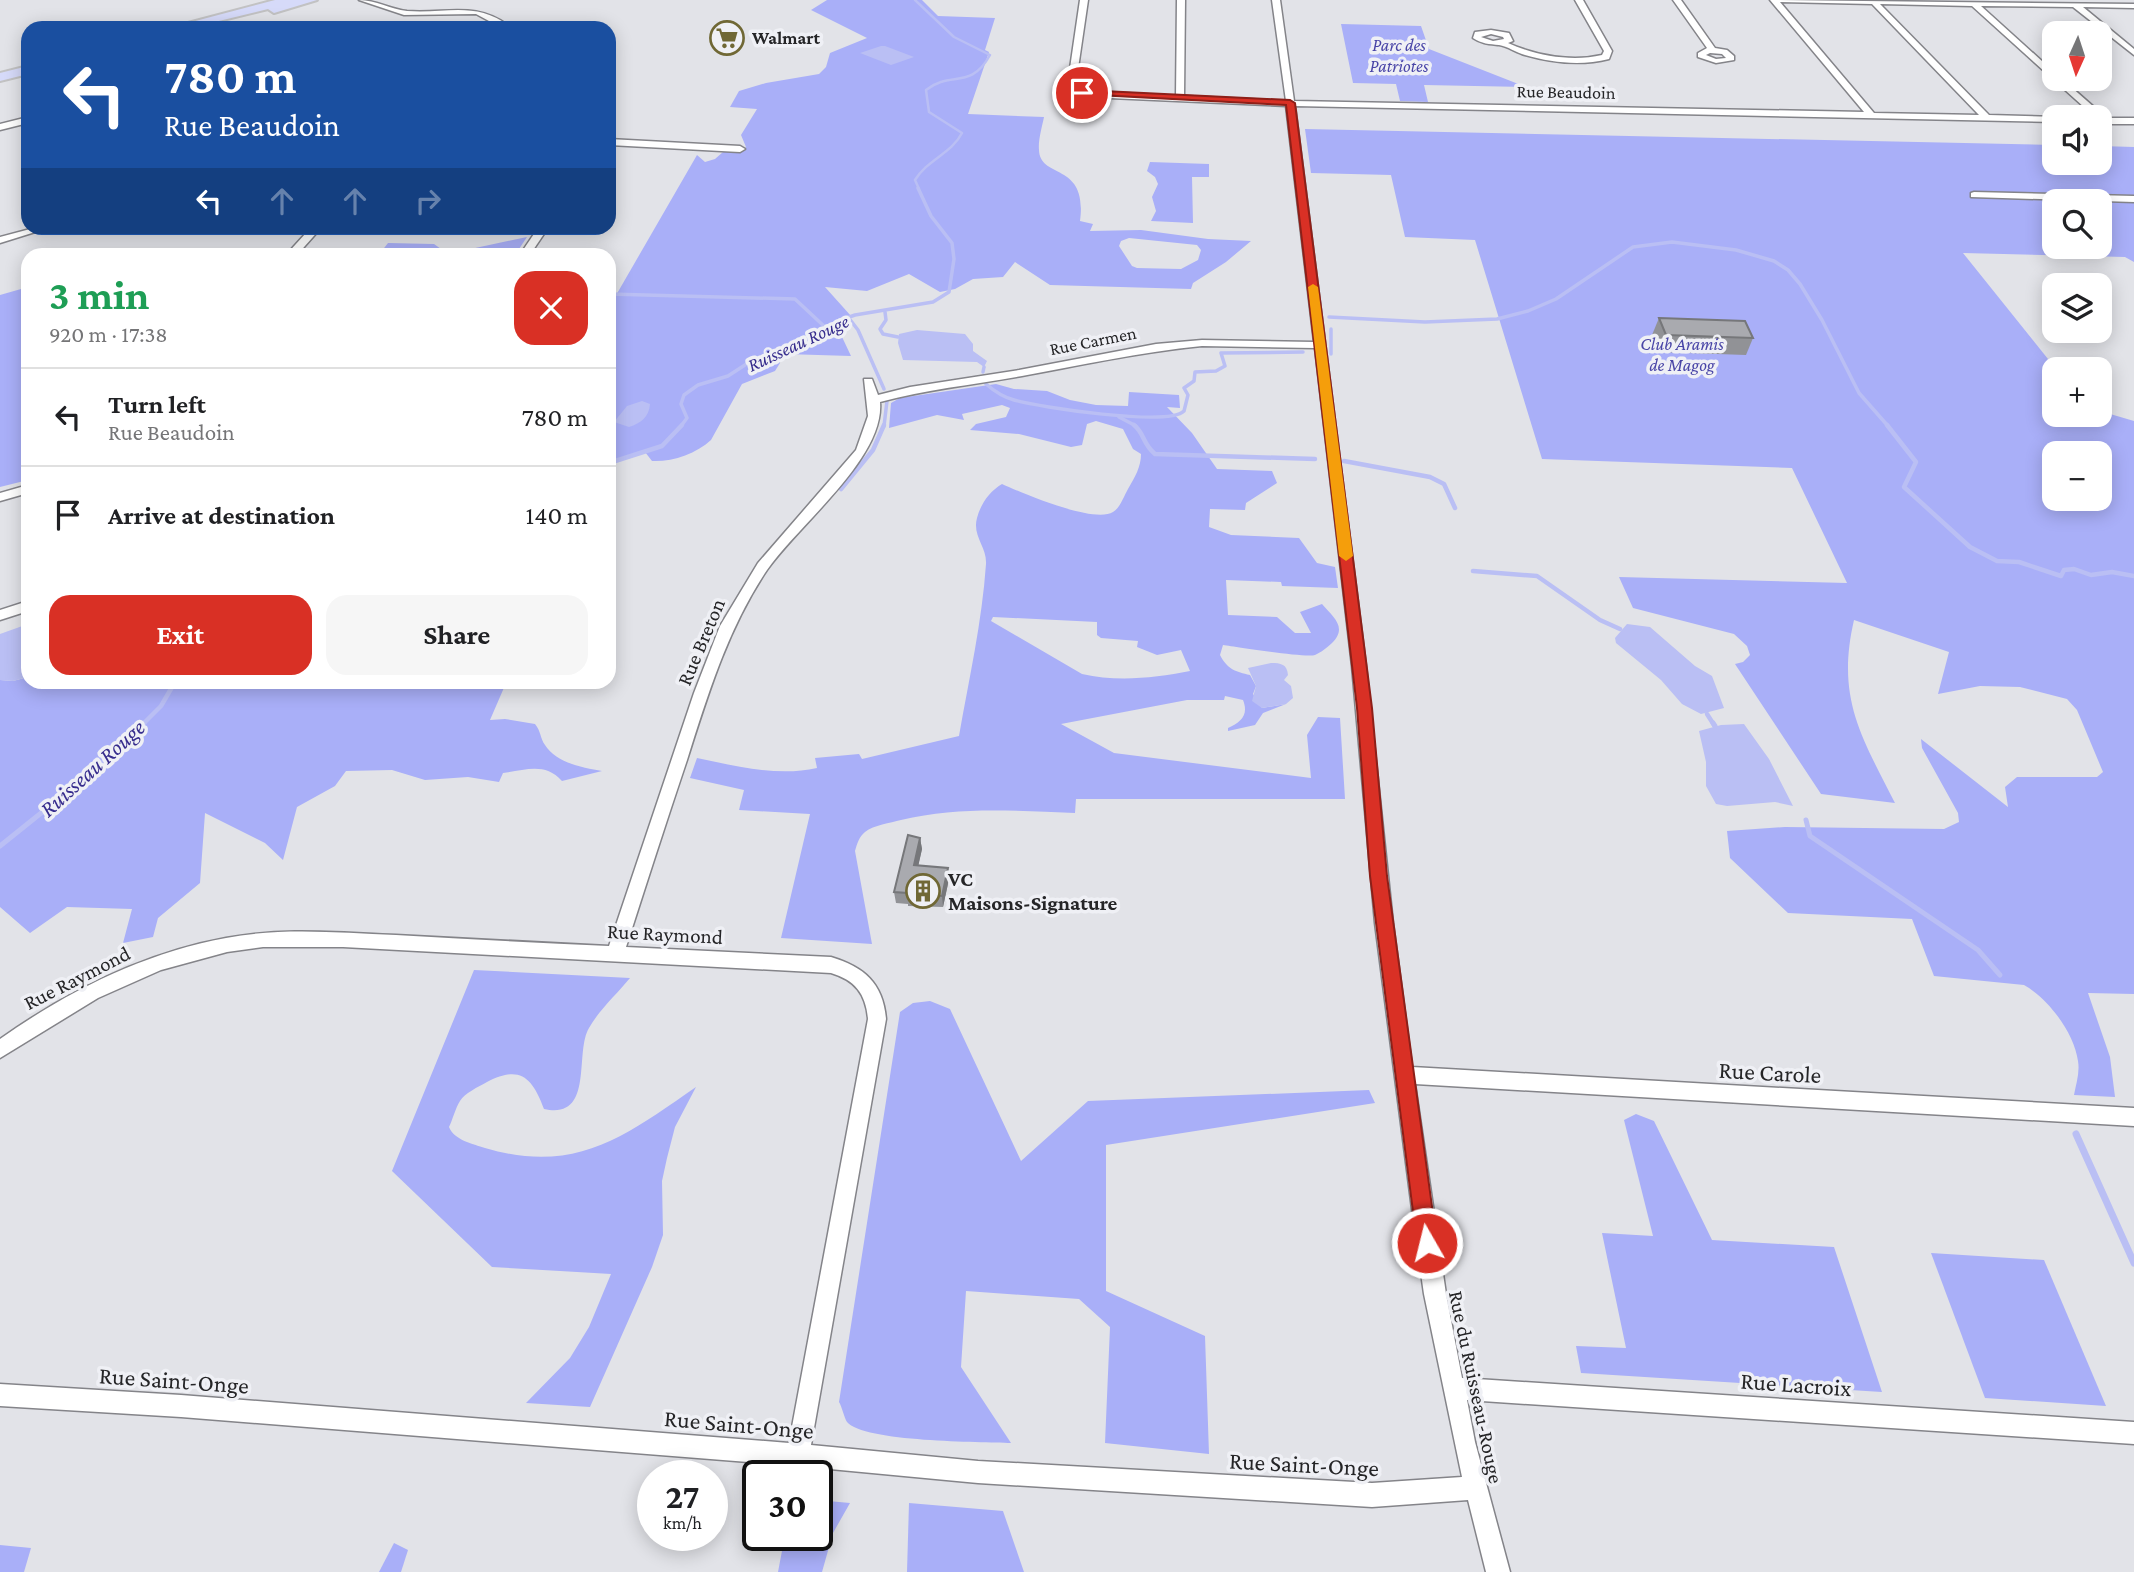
<!DOCTYPE html>
<html lang="en">
<head>
<meta charset="utf-8">
<style>
  body { margin:0; font-family:"Crimson Pro",serif; background:#f6f6f6; color:#202124; height:100vh; display:flex; flex-direction:column; font-size:26px; white-space:nowrap }
  * { box-sizing:border-box; margin:0 }
  p { font-size:23px; color:#757577 }
  .icon { flex:none; width:38px; height:38px; fill:none; stroke:currentColor; stroke-width:2; stroke-linecap:round; stroke-linejoin:round }
  .map { position:relative; flex:1; overflow:hidden }
  .panel { position:absolute; left:21px; top:248px; width:595px; height:441px; display:flex; flex-direction:column; background:#fff; border-radius:21px; box-shadow:0 4px 18px #0003 }
  .panel>* { flex:none }
  .guide { position:absolute; left:21px; top:21px; width:595px; height:214px; border-radius:21px; box-shadow:0 4px 18px #0003; background:#1a4fa0; color:#fff; overflow:hidden }
  .needle { width:46px; rotate:183deg }
  .fabs { position:absolute; left:2042px; top:21px; display:grid; gap:14px }
  .fabs a { display:grid; place-items:center; width:70px; height:70px; border-radius:14px; background:#fff; box-shadow:0 4px 18px #0003; font-size:35px }
  .speed { position:absolute; left:637px; top:1460px; display:flex; gap:14px; font-size:35px; font-weight:700; text-align:center }
  .speed>* { display:grid; place-content:center; width:91px; height:91px; border-radius:50%; background:#fff; box-shadow:0 4px 18px #0003; line-height:1 }
  .speed small { font-size:18px; font-weight:400 }
  .speed .limit { border:4px solid #111; border-radius:10px; background:#fff; color:#111 }
  .pin { position:absolute; display:grid; place-items:center; width:60px; height:60px; color:#fff; margin:-30px; border:4px solid #fff; border-radius:50%; box-shadow:0 2px 7px #0007 }
  .me { position:absolute; width:77px; margin:-38px; rotate:352deg; stroke-linejoin:round; filter:drop-shadow(0 0 5px #0008) }
  .turn { display:flex; align-items:center; gap:24px; height:147px; padding:0 28px; font-size:32px }
  .turn .icon { width:91px; height:91px; stroke-width:2.5 }
  .turn b { display:block; font-size:49px; line-height:60px }
  .lanes { display:flex; align-items:center; height:66px; padding:0 28px; background:#0003; justify-content:center; gap:35px; direction:ltr }
  .lanes .off { opacity:.35 }
  .round { display:grid; place-items:center; flex:none; width:74px; height:74px; border-radius:21px; background:#f6f6f6 }
  .headline { display:flex; align-items:center; justify-content:space-between; height:119px; padding:0 28px }
  h1 { font-size:42px; font-weight:700; line-height:52px; color:#1e9e55 }
  .button { display:flex; gap:14px; margin-top:auto; padding:14px 28px }
  .button a { flex:1; height:80px; border-radius:21px; background:#d93025; color:#fff; font-size:28px; font-weight:700; line-height:80px; text-align:center }
  .button a+a { background:#f6f6f6; color:#202124 }
  ul { padding:0; list-style:none }
  li { display:flex; align-items:center; gap:21px; height:98px; padding:0 28px; border-top:2px solid #e0e0e0 }
  li div { flex:1 }
  li b { display:block; font-size:26px }
  li em { font-style:normal }
  .map>svg:first-child { display:block }
  .green { fill:#a9aff8; fill-rule:evenodd }
  .water { fill:#babff4 }
  .lines { fill:none; stroke-linecap:round; stroke-linejoin:round }
  .stream-far4 { stroke:#babff4; stroke-width:2.5 }
  .stream-far3 { stroke:#babff4; stroke-width:3.5 }
  .stream-far2 { stroke:#babff4; stroke-width:4.5 }
  .stream-far1 { stroke:#babff4; stroke-width:5 }
  .stream { stroke:#babff4; stroke-width:7 }
  .street-casing { stroke:#848489; stroke-width:3 }
  .primary-casing { stroke:#c2c2c3; stroke-width:4 }
  .street { fill:#fff; fill-rule:evenodd }
  .primary { fill:#d6daf9; fill-rule:evenodd }
  .wall { fill:#919296 }
  .shaded-wall { fill:#76777a }
  .building { fill:#a9aaaf; stroke:#76777a; stroke-width:2 }
  .route { fill:#d93025; stroke:#8d1f18; stroke-width:2 }
  .slow { fill:#f59e0b }
  .labels { text-anchor:middle; dominant-baseline:central; stroke-width:7; stroke-linejoin:round; paint-order:stroke }
  .far-poi-label { font-size:18px; font-weight:bold; fill:#252527; stroke:#eff0f5; text-anchor:start }
  .far-park-label { font-size:18px; font-style:italic; fill:#4945a7; stroke:#eff0f5 }
  .far-street-label { font-size:18px; fill:#252527; stroke:#eff0f5 }
  .far-water-label { font-size:19px; font-style:italic; fill:#362c8d; stroke:#eff0f5 }
  .street-label { font-size:21px; fill:#252527; stroke:#eff0f5 }
  .poi-label { font-size:21px; font-weight:bold; fill:#252527; stroke:#eff0f5; text-anchor:start }
  .water-label { font-size:23px; font-style:italic; fill:#362c8d; stroke:#eff0f5 }
  .near-street-label { font-size:24px; fill:#252527; stroke:#eff0f5 }
</style>
</head>
<body>
<div class="map">
<svg width="2134" height="1572" viewBox="0 0 2134 1572">
  <rect width="100%" height="100%" fill="#e2e3e8"/>
  <g class="green">
    <path d="M827,0H922L938,16L995,18L985,50L989,52L968,114L1044,117C1042,127 1038,140 1039,150C1040,180 1088,161 1080,221L1093,224L1090,231L1141,230L1208,239L1251,241L1226,262L1193,283L1191,289L1050,285L1015,262L1003,277L973,279L955,289L940,292L909,274L867,291L825,287L851,316L835,322L851,356L785,354L778,360L780,363L775,371L742,384L711,440C696,454 672,462 652,461L645,452L609,464V302L615,297L697,155L705,162L715,159L723,152H742L746,147L741,135L757,109L730,107L739,91L766,83L819,74L826,67L830,53L867,38L811,10ZM1129,238L1197,245L1201,250L1198,260L1181,269L1137,268L1132,266L1119,246L1121,241Z"/>
    <path d="M1341,24L1421,26L1429,49L1526,87L1424,85L1428,102L1400,101L1396,84L1353,83Z"/>
    <path d="M1305,129L2054,145V163H2100V146L2134,147V262L2125,257L1963,253L2056,369L2054,415H2100V411L2134,421V994L2088,993L2110,1057L2115,1097L2074,1095C2076,1084 2080,1072 2078,1061C2074,1033 2049,999 2024,985L1934,976L1912,919L1788,913L1730,858L1727,831L1785,827L1944,829L1959,822L1958,813L1922,748L1921,739L2008,807L2005,787L2017,777H2097L2103,772L2077,710L2067,699L2020,687L1980,686L1938,694L1949,652L1854,620C1836,698 1861,736 1895,803L1821,794L1735,664L1743,662L1750,655L1747,646L1734,634L1633,608L1619,577L1847,583L1792,468L1542,459L1475,240L1405,237L1391,175L1311,173ZM2054,201H2100V247H2054ZM2054,453H2100V499H2054Z"/>
    <path d="M1150,162L1209,164V177H1192L1193,223L1151,221L1156,211L1152,197L1158,184L1155,177L1147,171Z"/>
    <path d="M527,237L515,255L463,253L466,250Z"/>
    <path d="M388,243L434,244L441,249L438,253L381,252Z"/>
    <path d="M28,287V480L0,487V295Z"/>
    <path d="M996,384L1014,389L1047,391L1070,400L1096,405L1128,406L1129,392L1179,395L1180,408L1167,407L1192,433L1217,469L1272,471L1277,483L1246,503L1245,510L1210,509L1209,527L1231,535L1299,538L1317,563L1335,567L1338,588L1282,586L1281,582L1226,580L1228,615L1277,617L1295,633H1311L1300,612L1322,604C1333,617 1348,627 1332,643C1328,647 1320,653 1315,655C1305,658 1238,647 1223,645L1220,655C1227,669 1236,672 1250,675L1256,686L1253,694L1262,708L1286,704L1263,713L1255,725L1228,731V728C1241,722 1249,715 1243,700L1225,696L1224,700H1187L1061,724L1114,753L1311,778L1307,735L1318,717L1340,718L1345,799H1076L1075,813C1016,811 959,806 901,820C890,823 874,825 865,832C859,837 857,844 855,851L872,944L781,938L810,814L739,810L744,790L690,778L697,758C736,766 778,777 817,768L815,758L859,754L862,759L959,736C969,679 982,622 986,564C987,547 972,536 977,518C981,503 990,491 1002,484C1022,493 1094,524 1113,512C1120,508 1124,496 1128,489C1135,477 1141,467 1141,454L1133,449L1123,429L1096,421L1087,424L1082,445L1071,447L1019,434L970,430L976,424L1006,417L1010,408L1002,405L962,414L964,420L937,415L889,428L891,403L900,398ZM993,617L1097,622V635L1101,638L1138,641L1137,647L1157,655L1181,650L1190,671C1155,678 1117,682 1082,674L991,621Z"/>
    <path d="M28,677V682L506,683L490,720L505,719L535,724C541,731 540,738 545,745C556,763 584,768 602,771L562,781C545,762 526,770 503,773L499,782L468,777L425,780L392,770L346,771L335,786L297,807L283,860L265,843L205,813L200,883L158,918L153,937L123,943L132,909L67,907L30,933L0,907V680L13,681Z"/>
    <path d="M474,970L630,978C617,994 599,1010 589,1028C574,1053 595,1120 544,1109C532,1077 520,1065 487,1082C478,1087 465,1093 460,1101C455,1109 453,1119 449,1127C454,1140 473,1144 485,1148C576,1175 625,1136 696,1087L675,1127L667,1158L662,1181L663,1235L652,1267L590,1407L526,1403L570,1358L589,1327L611,1274L492,1267L392,1171Z"/>
    <path d="M930,1001L950,1009L1021,1161L1088,1101L1369,1090L1375,1103L1106,1145V1291L1205,1336L1209,1454L1105,1443L1110,1327L1079,1299L966,1291L961,1367L1011,1443C982,1442 863,1442 847,1422C844,1417 842,1407 839,1402L900,1012L913,1003Z"/>
    <path d="M1636,1114L1654,1121L1712,1240L1834,1247L1882,1392L1581,1373L1576,1346L1626,1348L1602,1233L1653,1236L1624,1120Z"/>
    <path d="M1931,1253L2044,1260L2106,1406L1985,1398Z"/>
    <path d="M817,1500L850,1503L833,1533L822,1572H778L785,1535H817Z"/>
    <path d="M909,1503L1003,1511L1024,1572H907Z"/>
    <path d="M394,1543L408,1550L401,1572H379Z"/>
    <path d="M0,1545L31,1548L24,1572H0Z"/>
  </g>
  <g class="water">
    <path d="M881,46H885L914,57L891,65L860,53Z"/>
    <path d="M917,330L965,334L973,344V351L987,361L984,367L977,362L903,360L898,343L899,334Z"/>
    <path d="M642,401L650,404C649,417 641,423 629,427L614,422L627,406Z"/>
    <path d="M28,624V677L13,681L0,680V634Z"/>
    <path d="M1627,624L1650,627L1695,666L1712,676L1724,708L1701,714L1682,704L1661,680L1616,643L1615,638Z"/>
    <path d="M1271,663C1281,663 1287,664 1288,675L1284,680L1291,686L1293,698L1286,704L1262,708L1252,701L1256,686L1248,668Z"/>
    <path d="M1744,724L1769,759L1793,806L1775,802L1727,806L1716,804L1706,786V762L1699,731L1721,725Z"/>
  </g>
  <g class="lines">
    <path class="stream-far4" d="M915,0L954,37L990,55C970,91 951,70 926,90L929,112L962,133C952,153 927,160 915,180L919,189"/>
    <g class="stream-far3">
      <path d="M609,294L795,299L826,328"/>
      <path d="M885,312L886,320L880,329L883,334L898,337"/>
      <path d="M848,317L858,330L884,389"/>
      <path d="M1329,317L1425,322L1497,319L1528,311L1556,299L1633,247L1672,242L1736,250L1774,261L1788,270L1800,284L1822,320L1859,393L1888,426"/>
      <path d="M1331,329V354"/>
      <path d="M983,372L984,367"/>
      <path d="M986,384C994,391 1003,397 1014,400C1039,407 1168,427 1184,411L1188,395L1184,388L1194,381L1195,372L1216,371L1225,366L1221,353L1303,352"/>
      <path d="M1119,417L1136,426"/>
      <path d="M681,426L687,418L681,404L684,395L698,385L728,376L748,363L807,339L838,321L855,315L933,302L949,292L954,259L952,243L931,216L918,188"/>
      <path d="M884,426L887,401"/>
    </g>
    <g class="stream-far2">
      <path d="M1134,425C1145,434 1142,443 1155,454L1315,459"/>
      <path d="M1887,425L1916,462L1904,487L1970,547L1997,561L2019,562L2061,576L2064,570L2074,569L2091,575L2112,572L2134,576"/>
      <path d="M1344,461L1430,477L1444,484L1455,508"/>
      <path d="M609,463L662,446L682,425"/>
      <path d="M841,489L873,450L884,425"/>
      <path d="M1473,571L1537,576L1600,620L1620,629"/>
      <path d="M1707,714L1714,725"/>
      <path d="M142,725L161,706L175,682"/>
    </g>
    <g class="stream-far1">
      <path d="M1713,723L1715,726"/>
      <path d="M1806,820L1810,836L1978,950L2000,975"/>
      <path d="M0,846L96,769L144,723"/>
    </g>
    <path class="stream" d="M2076,1134L2134,1263"/>
    <g class="street-casing">
      <g id="street">
        <path d="M359,0C376,0 390,9 407,11C448,14 476,0 512,28H502L476,14L404,15Z"/>
        <path d="M1080,0H1088L1076,82L1079,87L1088,91L1176,96L1177,0H1185L1184,96L1286,101L1272,0H1280L1294,101L1864,112L1770,0L2134,4V8L2083,7L2134,49V55L2073,7L1981,6L2054,72V79H2062L2103,115V118H2134V124H2100V117H2095L1972,6L1880,4L1989,115L2057,117H2054V122L1295,106L1366,666L1393,923L1412,1067L2134,1108V1126L1415,1084L1446,1294L1462,1378L2134,1422V1444L1467,1400L1475,1442L1510,1572H1486L1468,1500L1372,1507L978,1483L798,1466L181,1417L0,1406V1384L181,1395L789,1443L868,1019C866,994 855,980 831,973L343,947H263L227,952L161,970L98,998L0,1058V1039C68,991 144,953 226,938C283,927 339,933 396,935C467,939 538,943 609,946L694,693L720,626L758,563L856,450L868,416L864,379H872L878,395L910,387L1019,370L1156,344L1202,340L1314,342L1286,106L1087,97L1072,91L1068,82ZM1780,2L1872,4L1979,115L1874,113ZM1202,346L1315,348L1352,666L1375,923L1413,1217L1424,1294L1462,1477L1372,1483L978,1461L811,1445L886,1019C883,983 864,967 831,957L626,947C646,885 666,822 687,760C708,694 728,628 767,570C798,525 885,458 880,402C927,389 974,385 1022,376C1082,365 1141,352 1202,346Z"/>
        <path d="M1575,0H1583L1612,51L1609,59C1581,66 1553,63 1525,55C1517,53 1507,46 1499,45C1489,44 1482,44 1473,38L1475,32L1491,30L1509,33L1513,41L1508,43C1537,56 1572,62 1602,55L1604,51ZM1491,34L1503,37L1504,39L1493,41L1481,37Z"/>
        <path d="M1673,0H1681L1715,48L1727,50L1734,56V60L1716,63L1698,57V53L1707,48ZM1710,53L1722,54L1726,58L1716,59L1706,55Z"/>
        <path d="M28,117V123L0,130V124Z"/>
        <path d="M609,139L740,146L745,149L740,152L609,145Z"/>
        <path d="M1974,192L2134,196V202L1971,197V193Z"/>
        <path d="M34,228H48L0,243V237Z"/>
        <path d="M252,228H321L296,256H285L306,233L257,231Z"/>
        <path d="M538,228H548L529,256H519Z"/>
        <path d="M28,485V493L0,501V493Z"/>
        <path d="M28,601V611L0,620V610Z"/>
      </g>
    </g>
    <g class="primary-casing">
      <g id="primary">
        <path d="M275,0H317L274,13L268,9L190,28H169Z"/>
        <path d="M28,66V74L0,81V73Z"/>
      </g>
    </g>
    <use href="#street" class="street"/>
    <use href="#primary" class="primary"/>
  </g>
  <g class="wall">
    <path d="M1659,318L1753,338L1746,355L1659,352L1652,335Z"/>
    <path d="M920,838L922,849L918,866L948,868L949,879L943,907L908,906V904L896,903L894,892Z"/>
  </g>
  <g class="shaded-wall">
    <path d="M920,838L922,849L916,876L914,865Z"/>
    <path d="M948,868L949,879L943,907L942,896Z"/>
  </g>
  <g class="building">
    <path d="M1659,318L1745,321L1753,338L1666,335Z"/>
    <path d="M908,835L920,838L914,865L948,868L942,896L907,895V893L894,892Z"/>
  </g>
  <path class="route" d="M1082,90L1290,100L1295,103L1372,708L1387,876L1437,1243L1434,1250L1427,1253L1420,1250L1417,1243L1370,876L1357,708L1286,105L1079,94Z"/>
  <path class="slow" d="M1313,284L1318,287L1353,556L1346,561L1339,556L1308,287Z"/>
  <defs>
    <g id="supermarket-ring" transform="scale(1.75)"><circle r="9.5" fill="#eff0f5" stroke="#706835" stroke-width="1.5"/><path d="M-6-5.5h2.5l.6 2H6L4.5 2H-2.5L-4.4-4H-6ZM-1.5 3.2a1.3 1.3 0 1 0 .1 0ZM3 3.2a1.3 1.3 0 1 0 .1 0Z" fill="#706835"/></g>
    <g id="building-ring" transform="scale(1.75)"><circle r="9.5" fill="#eff0f5" stroke="#706835" stroke-width="1.5"/><path d="M-4-6H4V6H1V3H-1V6H-4ZM-2.5-4.3h1.7v1.8h-1.7ZM.8-4.3h1.7v1.8H.8ZM-2.5-1h1.7V.8h-1.7ZM.8-1h1.7V.8H.8Z" fill="#706835"/></g>
  </defs>
  <g fill-rule="evenodd">
    <use href="#supermarket-ring" x="727" y="38"/>
    <use href="#building-ring" x="923" y="891"/>
  </g>
  <g class="labels">
    <g class="far-poi-label">
      <text x="752" y="38">Walmart</text>
    </g>
    <g class="far-park-label">
      <text x="1399" y="45">Parc des<tspan x="1399" dy="21">Patriotes</tspan></text>
      <text x="1682" y="344">Club Aramis<tspan x="1682" dy="21">de Magog</tspan></text>
    </g>
    <g class="far-street-label">
      <text transform="translate(1566 92) rotate(1)">Rue Beaudoin</text>
      <text transform="translate(1093 341) rotate(-11)">Rue Carmen</text>
    </g>
    <g class="far-water-label">
      <text transform="translate(798 343) rotate(-25)">Ruisseau Rouge</text>
    </g>
    <g class="street-label">
      <text transform="translate(701 642) rotate(-67)">Rue Breton</text>
      <text transform="translate(665 934) rotate(3)">Rue Raymond</text>
      <text transform="translate(77 978) rotate(-27)">Rue Raymond</text>
      <text transform="translate(1476 1387) rotate(78)">Rue du Ruisseau-Rouge</text>
    </g>
    <g class="poi-label">
      <text x="948" y="879">VC<tspan x="948" dy="24">Maisons-Signature</tspan></text>
    </g>
    <g class="water-label">
      <text transform="translate(92 768) rotate(-42)">Ruisseau Rouge</text>
    </g>
    <g class="near-street-label">
      <text transform="translate(1770 1072) rotate(3)">Rue Carole</text>
      <text transform="translate(174 1380) rotate(4)">Rue Saint-Onge</text>
      <text transform="translate(1796 1384) rotate(4)">Rue Lacroix</text>
      <text transform="translate(739 1424) rotate(5)">Rue Saint-Onge</text>
      <text transform="translate(1304 1464) rotate(3)">Rue Saint-Onge</text>
    </g>
  </g>
</svg>
<div class="fabs">
<a><svg class="needle" viewBox="-14 -14 28 28"><path d="M0-13l5 13h-10z" fill="#e53935"/><path d="M0 13l5-13h-10z" fill="#757577"/></svg></a>
<a><svg class="icon" aria-label="sound" viewBox="0 0 24 24"><path d="M4 9h4l5-4v14l-5-4H4zM17 9q2 3 0 6"/></svg></a>
<a><svg class="icon" aria-label="search" viewBox="0 0 24 24"><circle cx="10" cy="10" r="6"/><path d="M15 15l6 6"/></svg></a>
<a><svg class="icon" aria-label="layers" viewBox="0 0 24 24"><path d="M12 4l9 5-9 5-9-5zM3 14l9 5 9-5"/></svg></a>
<a>+</a>
<a>−</a>
</div>
<div class="speed"><div>27<small>km/h</small></div><div class="limit">30</div></div>
<div class="pin" style="left:1082px;top:93px;background:#d93025"><svg class="icon" aria-label="arrive" viewBox="0 0 24 24"><path d="M6 21V4h12l-3 4 3 4H6"/></svg></div>
<svg class="me" style="left:1427px;top:1243px" viewBox="-20 -20 40 40"><circle r="17" fill="#d93025" stroke="#fff" stroke-width="3"/><path d="M0-11L8 9 0 5-8 9z" fill="#fff"/></svg>
<div class="guide">
<div class="turn"><svg class="icon" aria-label="left" viewBox="0 0 24 24"><path d="M17 20v-9H6M10 6l-5 5 5 5"/></svg><div><b>780 m</b>Rue Beaudoin</div></div>
<div class="lanes"><svg class="icon" aria-label="left" viewBox="0 0 24 24"><path d="M17 20v-9H6M10 6l-5 5 5 5"/></svg><svg class="icon off" aria-label="ahead" viewBox="0 0 24 24"><path d="M12 20V5M6 11l6-6 6 6"/></svg><svg class="icon off" aria-label="ahead" viewBox="0 0 24 24"><path d="M12 20V5M6 11l6-6 6 6"/></svg><svg class="icon off" aria-label="right" viewBox="0 0 24 24"><path d="M7 20v-9h11M14 6l5 5-5 5"/></svg></div>
</div>
<section class="panel">
<div class="headline"><div><h1>3 min</h1><p>920 m · 17:38</p></div><a class="round" style="background:#d93025;color:#fff"><svg class="icon" aria-label="close" viewBox="0 0 24 24"><path d="M6 6l12 12M18 6L6 18"/></svg></a></div>
<ul>
<li><svg class="icon" aria-label="left" viewBox="0 0 24 24"><path d="M17 20v-9H6M10 6l-5 5 5 5"/></svg><div><b>Turn left</b><p>Rue Beaudoin</p></div><em>780 m</em></li>
<li><svg class="icon" aria-label="arrive" viewBox="0 0 24 24"><path d="M6 21V4h12l-3 4 3 4H6"/></svg><div><b>Arrive at destination</b></div><em>140 m</em></li>
</ul>
<div class="button"><a>Exit</a><a>Share</a></div>
</section>
</div>
</body>
</html>
